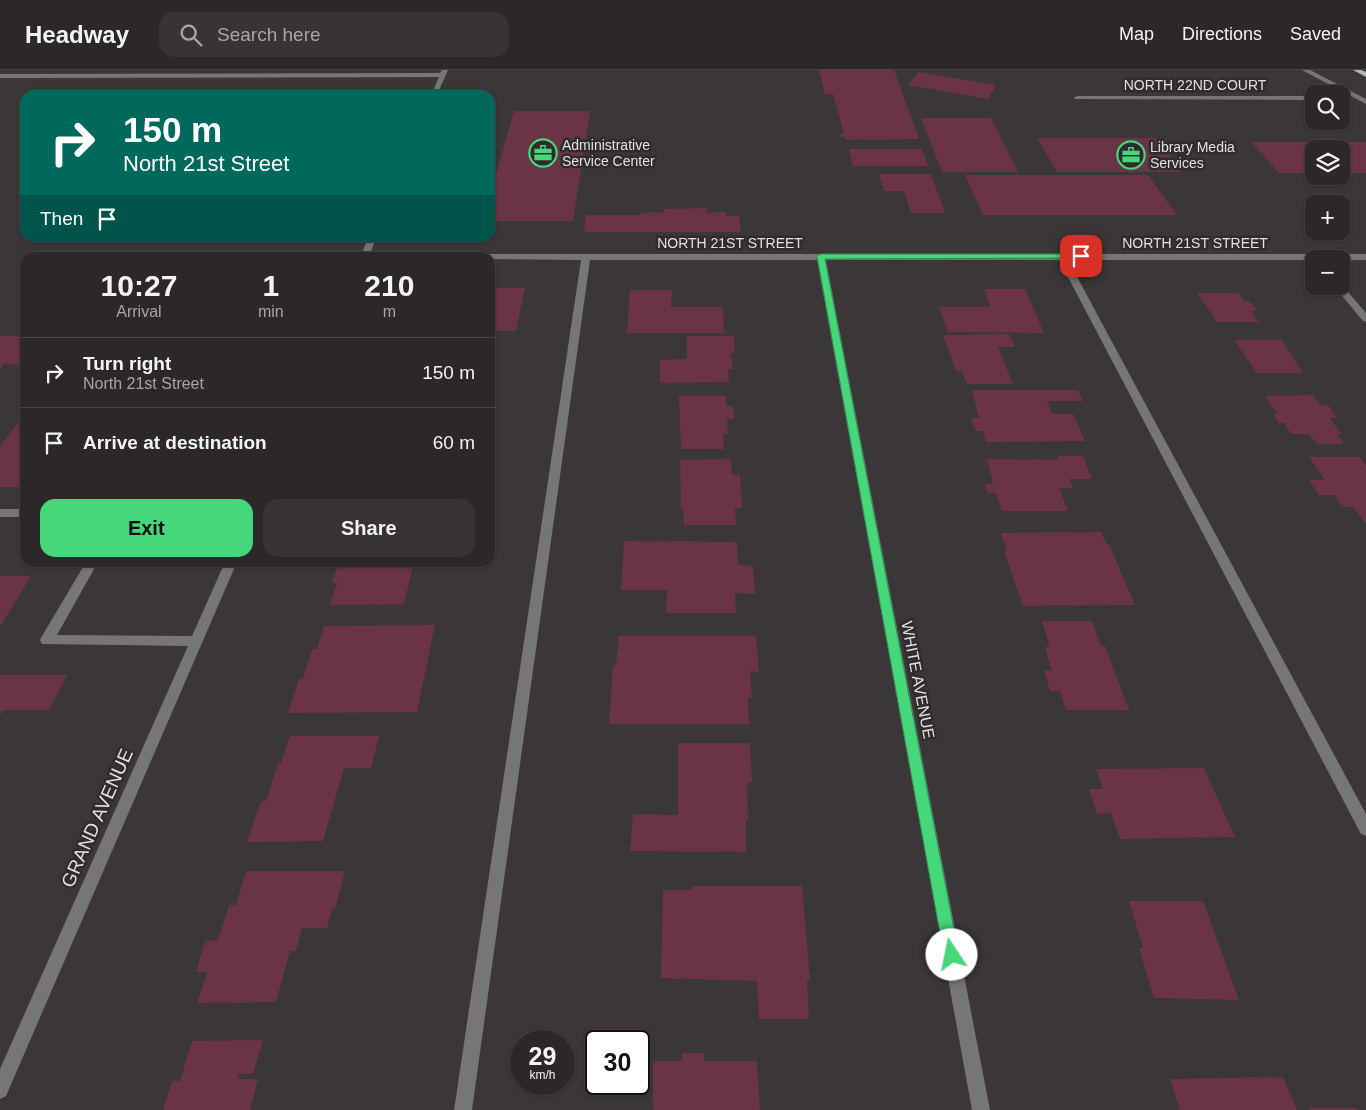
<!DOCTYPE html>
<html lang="en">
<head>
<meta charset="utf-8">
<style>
  body { margin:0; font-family:Arial,sans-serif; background:#383435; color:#f1f3f6; height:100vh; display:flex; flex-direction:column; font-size:19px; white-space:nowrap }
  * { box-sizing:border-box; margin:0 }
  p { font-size:16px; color:#a6a6a8 }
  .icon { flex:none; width:28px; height:28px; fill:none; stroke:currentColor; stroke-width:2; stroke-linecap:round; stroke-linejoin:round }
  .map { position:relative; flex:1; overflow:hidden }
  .side { position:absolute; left:20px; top:182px; width:475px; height:315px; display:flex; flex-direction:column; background:#2c2829; border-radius:15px; box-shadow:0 1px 4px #0004,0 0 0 1px #484446 }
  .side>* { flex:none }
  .top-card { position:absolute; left:20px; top:20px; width:475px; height:152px; border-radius:15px; box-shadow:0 1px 4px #0004,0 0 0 1px #484446; background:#00695c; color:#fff; overflow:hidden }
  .tools { position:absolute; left:1305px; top:15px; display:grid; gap:10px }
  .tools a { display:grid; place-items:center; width:45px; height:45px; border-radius:10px; background:#2c2829; box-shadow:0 1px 4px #0004,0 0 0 1px #484446; font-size:25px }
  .speed { position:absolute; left:510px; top:960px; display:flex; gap:10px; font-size:25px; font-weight:700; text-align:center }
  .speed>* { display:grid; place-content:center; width:65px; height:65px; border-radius:50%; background:#2c2829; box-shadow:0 1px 4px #0004,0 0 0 1px #484446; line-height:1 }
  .speed small { font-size:12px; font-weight:400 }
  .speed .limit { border:2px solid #111; border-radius:8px; background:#fff; color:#111 }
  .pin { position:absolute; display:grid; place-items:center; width:42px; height:42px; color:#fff; margin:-21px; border-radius:10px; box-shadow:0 2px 8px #0006 }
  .me { position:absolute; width:55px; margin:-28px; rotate:349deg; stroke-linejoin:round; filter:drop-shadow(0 0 4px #0008) }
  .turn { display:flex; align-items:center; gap:18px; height:105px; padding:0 20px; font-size:22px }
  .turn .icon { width:65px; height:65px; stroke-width:2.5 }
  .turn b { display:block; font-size:35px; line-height:42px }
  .then { display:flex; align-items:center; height:48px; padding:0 20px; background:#0003; gap:10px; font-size:19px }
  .eta { display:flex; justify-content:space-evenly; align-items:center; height:85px; text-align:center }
  .eta b { font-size:30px; font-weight:700; line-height:35px }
  .action { display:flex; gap:10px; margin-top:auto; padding:10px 20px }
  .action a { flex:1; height:58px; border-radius:15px; background:#45d77a; color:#111; font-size:20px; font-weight:700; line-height:58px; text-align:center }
  .action a+a { background:#383435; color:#f1f3f6 }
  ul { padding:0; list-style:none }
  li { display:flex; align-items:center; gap:15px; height:70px; padding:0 20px; border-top:1px solid #484446 }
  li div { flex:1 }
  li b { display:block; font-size:19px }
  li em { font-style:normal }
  header { display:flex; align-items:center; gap:30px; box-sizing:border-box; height:70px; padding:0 25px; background:#2c2829; border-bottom:1px solid #484446 }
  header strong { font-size:24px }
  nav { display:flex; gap:28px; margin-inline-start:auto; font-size:18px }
  .search { width:350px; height:45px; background:#383435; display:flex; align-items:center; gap:12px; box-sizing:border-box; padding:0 18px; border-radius:15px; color:#a6a6a8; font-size:19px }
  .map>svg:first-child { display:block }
  .building { fill:#6a3446 }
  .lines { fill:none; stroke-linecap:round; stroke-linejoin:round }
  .minor { fill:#757675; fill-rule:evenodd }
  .major { fill:#b1b4b1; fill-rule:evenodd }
  .route { fill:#45d77a; stroke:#2d8c4f }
  .labels { text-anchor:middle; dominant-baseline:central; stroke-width:5; stroke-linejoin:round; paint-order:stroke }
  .far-street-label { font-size:14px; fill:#e2e0e0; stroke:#302c2d }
  .far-poi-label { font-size:14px; fill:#e2e0e0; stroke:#302c2d; text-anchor:start }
  .street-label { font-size:16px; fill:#e2e0e0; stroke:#302c2d }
  .near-street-label { font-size:19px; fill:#e2e0e0; stroke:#302c2d }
</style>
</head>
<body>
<header>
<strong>Headway</strong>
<div class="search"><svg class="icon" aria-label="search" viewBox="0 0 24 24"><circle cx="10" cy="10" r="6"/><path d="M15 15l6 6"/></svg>Search here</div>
<nav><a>Map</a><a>Directions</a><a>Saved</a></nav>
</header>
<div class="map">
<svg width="1366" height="1040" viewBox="0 0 1366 1040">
  <rect width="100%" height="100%" fill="#3b3637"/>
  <g class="building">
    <path d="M819,0H894L919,69L846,70L845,67H840L839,64H844L833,24H825Z"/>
    <path d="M918,2L996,15L988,29L908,15Z"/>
    <path d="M514,41H590L573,151H490V125Z"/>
    <path d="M921,48H991L1018,102H942Z"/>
    <path d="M1037,68H1156L1182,102H1057Z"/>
    <path d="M1251,72H1366V103H1341V79H1314V103H1279Z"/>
    <path d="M849,79H922L928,96H853Z"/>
    <path d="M879,104H931L945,143H911L904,121H884Z"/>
    <path d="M965,105H1148L1177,145H983Z"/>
    <path d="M707,138V143L725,142L726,146H739L741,162H584L586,145H641V143L664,142V139Z"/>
    <path d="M490,218H525L516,261H490Z"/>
    <path d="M984,219H1025L1044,263L948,262L939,237H990Z"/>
    <path d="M630,220H672L671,237H723L724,263H627Z"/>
    <path d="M1197,223H1238L1244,231H1250L1257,241H1251L1259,252H1217Z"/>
    <path d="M1009,264L1015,277H998L1013,314H967L962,301H956L943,265Z"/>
    <path d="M0,266H25V295L4,294L0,300Z"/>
    <path d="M687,266H734L735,283H731L733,299H728L729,312L660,313V290L687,289Z"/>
    <path d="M1234,270H1282L1303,303H1257Z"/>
    <path d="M972,320H1078L1083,331H1047L1052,344H1073L1085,371L986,372L983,361H976L971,348H979Z"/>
    <path d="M1313,325L1321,336L1328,335L1337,348H1330L1341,364H1337L1345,374H1317L1309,364H1291L1284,353H1279L1273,344H1278L1265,326Z"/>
    <path d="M679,326H726V336H733L734,349H727L728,364H723L724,379H681Z"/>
    <path d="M25,343V417H0V376Z"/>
    <path d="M1057,386H1083L1092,409H1069L1073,418H1059L1068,441H1002L996,423H988L985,414H993L987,389L1058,390Z"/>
    <path d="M1309,387H1360L1366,396V454L1353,437H1342L1335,425H1319L1309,410H1325Z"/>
    <path d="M731,389L732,405H740L742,438H735L736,455H684L683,439H681L680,390Z"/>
    <path d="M1101,462L1107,474H1109L1135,535L1023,536L1004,481H1007L1001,463Z"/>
    <path d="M624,471L737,472L738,495L753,496L755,524L735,523L736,543H666L667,520H621Z"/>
    <path d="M344,492H414L404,534L330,535L337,513H332L337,498H342Z"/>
    <path d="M0,506H31L1,555H0Z"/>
    <path d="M1042,551H1092L1101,576H1105L1129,640H1066L1060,621H1050L1044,600L1052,601L1045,577H1050Z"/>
    <path d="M435,555L417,642L288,643L299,609H303L312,579H317L324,556Z"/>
    <path d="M619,566H756L759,602L750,601L752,628H748L749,654H609L613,595H616Z"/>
    <path d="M0,605H67L49,640H3L0,645Z"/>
    <path d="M290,666H379L371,698H344L323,771L247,772L261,731H266L278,693H281Z"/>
    <path d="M678,673H750L752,712H747L748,750H746V782L630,781L633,744L678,745Z"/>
    <path d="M1204,698L1235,767L1120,769L1111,743L1097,744L1089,719H1103L1096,699Z"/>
    <path d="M246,801H345L335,839H332L327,858H302L296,881H290L276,932L197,933L207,902H196L205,871L218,870L229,835H236Z"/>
    <path d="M691,816H802L810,911H807L809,949H759L757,911L661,908L663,820H691Z"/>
    <path d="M1129,831H1203L1239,930L1154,928L1139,878H1143Z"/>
    <path d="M263,970L253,1004H239L238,1009H258L250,1040H163L172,1011H180L192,971Z"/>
    <path d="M682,983H704V991H757L760,1040H653V991H682Z"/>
    <path d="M1283,1007L1297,1040H1180L1170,1009Z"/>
    <path d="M1310,1038H1356L1357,1040H1310Z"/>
  </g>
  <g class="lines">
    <g class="minor">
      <path d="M442,0H448L437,25H431L439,7L0,8V4L440,3Z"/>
      <path d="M1302,0H1310L1366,29V34Z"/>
      <path d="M1077,26H1314V30L1075,29L1074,28Z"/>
      <path d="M368,168H376L370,184H1366V190H1068L1366,744V766L1361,764L1059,190H826L990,1040H972L817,190H590L472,1040H454L581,190L360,188Z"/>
      <path d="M1341,214L1366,243V252L1363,251L1334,216H1341Z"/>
      <rect x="0" y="439" width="25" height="8"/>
      <path d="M86,492H98L57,565L192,566L225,492H237L6,1026L0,1029V999L188,576L42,574L40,570L42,566Z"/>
    </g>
    <path class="major" d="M1353,0H1361L1366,2V7Z"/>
  </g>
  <path class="route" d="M1081,184L1084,185V188L825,189L959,885L957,890L952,893L946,890L944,885L817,186L821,184Z"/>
  <defs>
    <g id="office-ring" transform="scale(1.4375)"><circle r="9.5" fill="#302c2d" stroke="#45d77a" stroke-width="1.5"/><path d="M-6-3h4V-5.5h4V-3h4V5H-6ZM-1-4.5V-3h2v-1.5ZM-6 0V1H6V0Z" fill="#45d77a"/></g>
  </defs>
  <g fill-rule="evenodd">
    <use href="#office-ring" x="543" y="83"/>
    <use href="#office-ring" x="1131" y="85"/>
  </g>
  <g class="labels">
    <g class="far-street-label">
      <text x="1195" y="15">NORTH 22ND COURT</text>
      <text x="730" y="173">NORTH 21ST STREET</text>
      <text x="1195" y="173">NORTH 21ST STREET</text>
    </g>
    <g class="far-poi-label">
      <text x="562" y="75">Administrative<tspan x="562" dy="16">Service Center</tspan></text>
      <text x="1150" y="77">Library Media<tspan x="1150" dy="16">Services</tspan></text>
    </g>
    <g class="street-label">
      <text transform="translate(918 610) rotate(79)">WHITE AVENUE</text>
    </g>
    <g class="near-street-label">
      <text transform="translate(97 748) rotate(-66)">GRAND AVENUE</text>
    </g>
  </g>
</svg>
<div class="tools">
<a><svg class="icon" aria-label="search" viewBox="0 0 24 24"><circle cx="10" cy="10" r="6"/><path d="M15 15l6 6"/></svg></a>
<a><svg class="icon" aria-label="layers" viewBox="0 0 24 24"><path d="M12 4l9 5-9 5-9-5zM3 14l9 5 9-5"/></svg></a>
<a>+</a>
<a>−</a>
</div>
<div class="speed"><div>29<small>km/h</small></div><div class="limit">30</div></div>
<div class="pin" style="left:1081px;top:186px;background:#d93025"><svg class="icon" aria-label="arrive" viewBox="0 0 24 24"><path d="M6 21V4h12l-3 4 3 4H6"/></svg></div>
<svg class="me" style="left:952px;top:885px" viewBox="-20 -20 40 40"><circle r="19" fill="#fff"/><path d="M0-13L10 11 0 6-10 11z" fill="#45d77a"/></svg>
<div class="top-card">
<div class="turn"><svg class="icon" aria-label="right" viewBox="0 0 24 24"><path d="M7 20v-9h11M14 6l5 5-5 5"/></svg><div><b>150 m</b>North 21st Street</div></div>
<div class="then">Then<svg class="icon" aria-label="arrive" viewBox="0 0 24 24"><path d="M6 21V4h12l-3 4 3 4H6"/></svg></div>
</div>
<section class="side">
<div class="eta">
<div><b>10:27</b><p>Arrival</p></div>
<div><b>1</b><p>min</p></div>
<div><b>210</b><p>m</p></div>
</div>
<ul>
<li><svg class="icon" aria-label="right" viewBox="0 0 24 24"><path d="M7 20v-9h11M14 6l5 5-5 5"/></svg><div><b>Turn right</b><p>North 21st Street</p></div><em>150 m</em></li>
<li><svg class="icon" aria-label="arrive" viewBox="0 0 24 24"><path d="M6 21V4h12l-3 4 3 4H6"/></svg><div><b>Arrive at destination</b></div><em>60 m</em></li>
</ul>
<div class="action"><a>Exit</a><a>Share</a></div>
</section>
</div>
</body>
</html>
